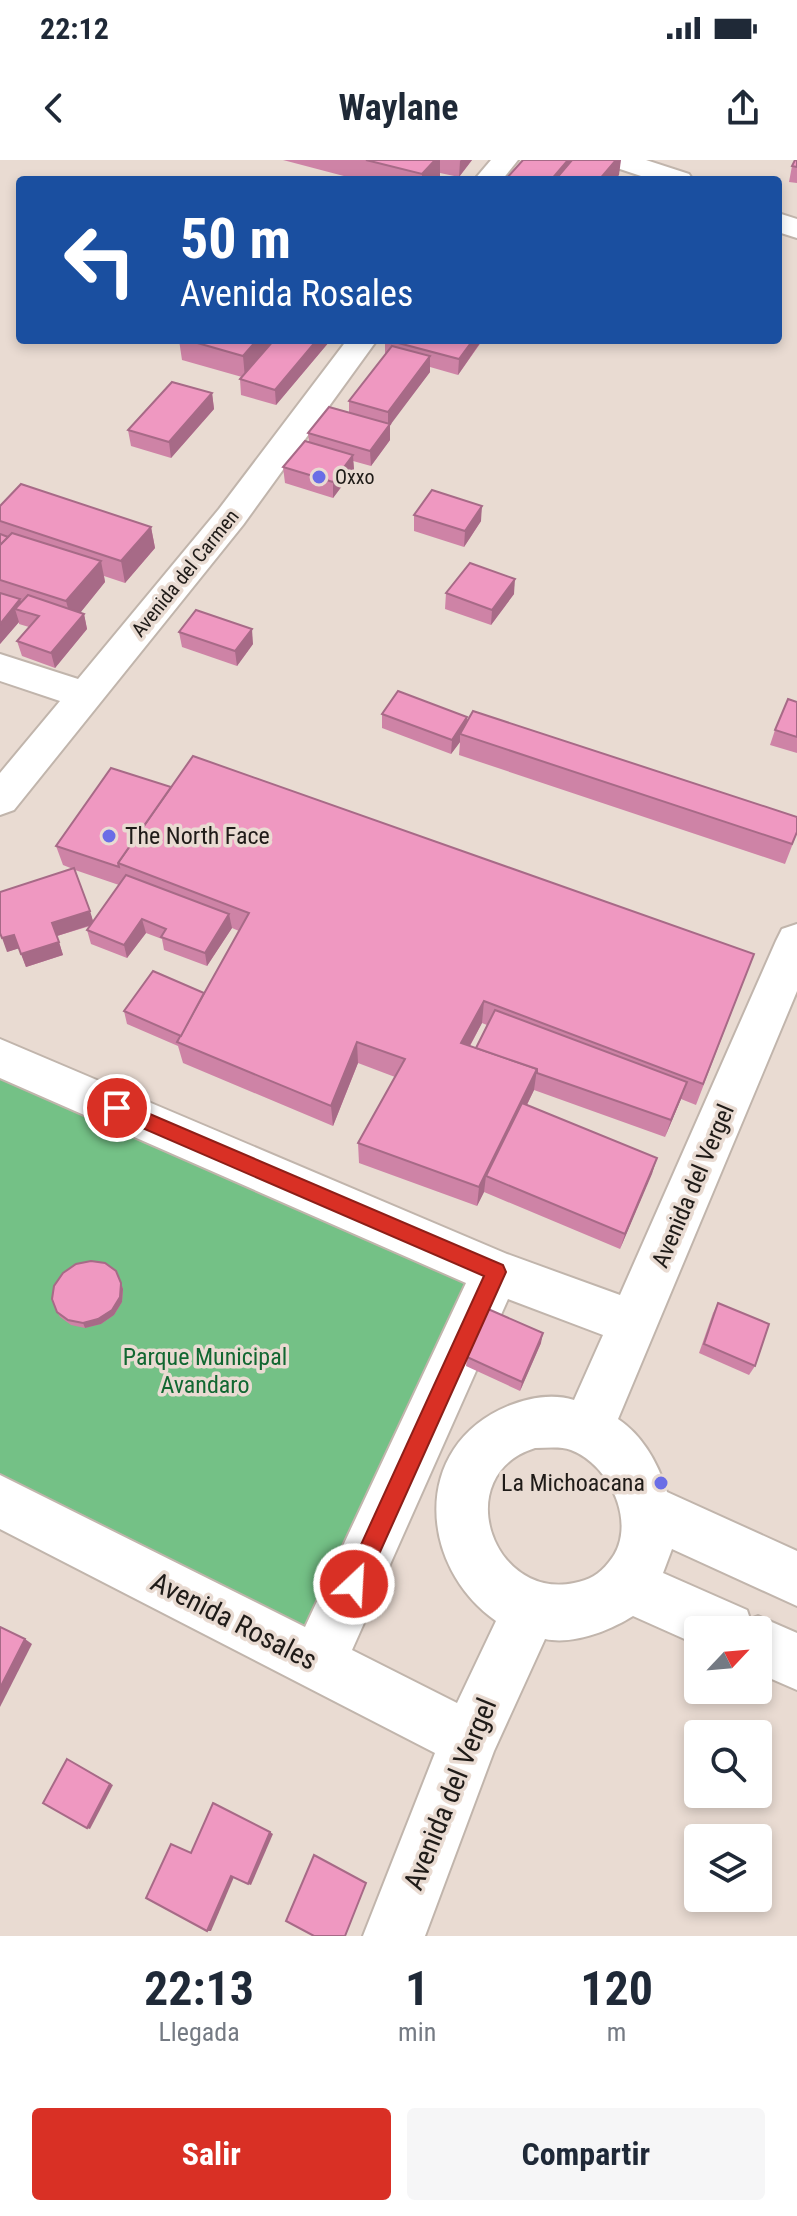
<!DOCTYPE html>
<html lang="es">
<head>
<meta charset="utf-8">
<style>
  body { margin:0; font-family:"Roboto Condensed",sans-serif; background:#f6f6f7; color:#1f2937; height:100vh; display:flex; flex-direction:column; font-size:30px; white-space:nowrap }
  * { box-sizing:border-box; margin:0 }
  p { font-size:26px; color:#747a83 }
  .icon { flex:none; width:44px; height:44px; fill:none; stroke:currentColor; stroke-width:2; stroke-linecap:round; stroke-linejoin:round }
  .map { position:relative; height:1776px; overflow:hidden }
  .details { display:flex; flex-direction:column; background:#fff; flex:1 }
  .details>* { flex:none }
  .guide { position:absolute; left:16px; top:16px; width:766px; height:168px; border-radius:8px; box-shadow:0 4px 12px #0003; background:#1a4fa0; color:#fff; overflow:hidden }
  .needle { width:52px; rotate:64deg }
  .controls { position:absolute; left:684px; top:1456px; display:grid; gap:16px }
  .controls a { display:grid; place-items:center; width:88px; height:88px; border-radius:8px; background:#fff; box-shadow:0 4px 12px #0003; font-size:40px }
  .pin { position:absolute; display:grid; place-items:center; width:68px; height:68px; color:#fff; margin:-34px; border:4px solid #fff; border-radius:50%; box-shadow:0 2px 8px #0007 }
  .me { position:absolute; width:88px; margin:-44px; rotate:25deg; stroke-linejoin:round; filter:drop-shadow(0 0 6px #0008) }
  .turn { display:flex; align-items:center; gap:28px; height:168px; padding:0 32px; font-size:36px }
  .turn .icon { width:104px; height:104px; stroke-width:2.5 }
  .turn b { display:block; font-size:56px; line-height:68px }
  .eta { display:flex; justify-content:space-evenly; align-items:center; height:136px; text-align:center }
  .eta b { font-size:48px; font-weight:700; line-height:56px }
  .cta { display:flex; gap:16px; margin-top:auto; padding:16px 32px }
  .cta a { flex:1; height:92px; border-radius:8px; background:#d93025; color:#fff; font-size:32px; font-weight:700; line-height:92px; text-align:center }
  .cta a+a { background:#f6f6f7; color:#1f2937 }
  .status { display:flex; justify-content:space-between; align-items:center; height:56px; padding:0 40px; background:#fff; direction:ltr }
  .status svg { height:22px; fill:currentColor }
  header { display:flex; justify-content:space-between; align-items:center; height:104px; padding:0 32px; background:#fff; font-size:36px; font-weight:700 }
  .map>svg:first-child { display:block }
  .green { fill:#74c186 }
  .lines { fill:none; stroke-linecap:round; stroke-linejoin:round }
  .minor-casing { stroke:#c1b5ac; stroke-width:4 }
  .minor { fill:#fff; fill-rule:evenodd }
  .wall { fill:#ce83a6; fill-rule:evenodd }
  .shaded-wall { fill:#a76a87 }
  .building { fill:#ef98c1; stroke:#a76a87; stroke-width:2 }
  .route { fill:#d93025; stroke:#8d1f18; stroke-width:2 }
  .poi-dot { fill:#6a6de6; stroke:#e9dbd2; stroke-width:3 }
  .labels { text-anchor:middle; dominant-baseline:central; stroke-width:7; stroke-linejoin:round; paint-order:stroke }
  .far-poi-label { font-size:20px; fill:#1f1b18; stroke:#e9dbd2; text-anchor:start }
  .far-street-label { font-size:20px; fill:#1f1b18; stroke:#e9dbd2 }
  .poi-label { font-size:24px; fill:#1f1b18; stroke:#e9dbd2; text-anchor:start }
  .street-label { font-size:24px; fill:#1f1b18; stroke:#e9dbd2 }
  .park-label { font-size:24px; fill:#116731; stroke:#e9dbd2 }
  .near-street-label { font-size:28px; fill:#1f1b18; stroke:#e9dbd2 }
</style>
</head>
<body>
<div class="status"><b>22:12</b><svg viewBox="0 0 49 12"><path d="M0 12V9h3v3zM5 12V6h3v6zM10 12V3h3v9zM15 12V0h3v12zM26 1h20v11H26zM47 4h2v5h-2z"/></svg></div>
<header><svg class="icon" aria-label="back" viewBox="0 0 24 24"><path d="M15 5l-7 7 7 7"/></svg>Waylane<svg class="icon" aria-label="share" viewBox="0 0 24 24"><path d="M12 15V3M7 8l5-5 5 5M5 13v7h14v-7"/></svg></header>
<div class="map">
<svg width="797" height="1776" viewBox="0 0 797 1776">
  <rect width="100%" height="100%" fill="#e9dbd2"/>
  <path class="green" d="M0,903L475,1106L299,1489L0,1331Z"/>
  <g class="lines">
    <g class="minor-casing">
      <g id="minor">
        <path d="M491,0H518L502,20H474Z"/>
        <path d="M607,0H646L689,14L693,20H653L611,6Z"/>
        <path d="M778,53L797,59V78L778,72Z"/>
        <path d="M347,180H377L243,365L14,650L0,655V613L60,541L0,521V494L78,519L219,349Z"/>
        <path d="M797,764V831L618,1259C643,1276 658,1303 667,1332L797,1391V1446L672,1389L663,1413L747,1450L750,1459L758,1456L797,1473V1530L758,1513V1470H698V1485L633,1456C609,1471 573,1485 545,1479L494,1591L425,1776H363L435,1593L0,1369V1315L305,1467L466,1123L0,918V879L507,1094L620,1135L776,781L782,769ZM508,1139L603,1175L574,1240C552,1233 528,1238 508,1246C411,1286 418,1406 496,1461L457,1543L352,1490ZM535,1288C547,1288 560,1286 571,1290C611,1305 639,1367 609,1402C599,1415 589,1420 574,1423C492,1440 449,1315 535,1288Z"/>
      </g>
    </g>
    <use href="#minor" class="minor"/>
  </g>
  <g class="wall">
    <path d="M283,0H472L459,17L440,13V16L436,20H359Z"/>
    <path d="M797,0V23L789,22L792,6Z"/>
    <path d="M179,180H329V182L276,245L241,235L240,219L242,217L182,200Z"/>
    <path d="M385,180L482,181L458,215L430,207V212L390,264V280L371,306L353,301L354,310L333,338L285,323L283,307L309,282L308,273L349,253V241L385,195Z"/>
    <path d="M212,233L214,249L171,298L131,286L128,270Z"/>
    <path d="M0,346L151,367L155,388L125,423L104,416L105,422L80,453L84,454L87,469L55,508L22,496L17,481L29,467L19,464V462L0,484Z"/>
    <path d="M414,355L481,361L464,387L414,371Z"/>
    <path d="M446,433L514,434L491,465L445,449Z"/>
    <path d="M179,472L253,484L237,506L182,487Z"/>
    <path d="M797,542V593L770,585L775,570Z"/>
    <path d="M382,554L467,557V562L797,673L785,704L459,595L460,582L451,594L382,568Z"/>
    <path d="M171,627L754,794L696,945L681,939L665,977L534,930L527,945L657,998L620,1089L484,1032L477,1046L359,1003L358,983L395,917L358,903L333,966L183,903L178,886L127,864L124,851L204,833L239,771L232,768L207,806L164,790L162,779L146,773L127,798L91,784L87,770L90,766L57,776L63,795L26,807L19,788L7,792L73,709L63,705L56,686ZM75,710L119,725L93,761ZM482,863L487,865L476,888L470,886Z"/>
    <path d="M116,1111L123,1129L122,1142L114,1155L101,1164L85,1168L71,1165L60,1157L57,1152Z"/>
    <path d="M718,1143L755,1206L749,1215L699,1193L713,1153Z"/>
    <path d="M541,1183L520,1231L466,1206L467,1197Z"/>
  </g>
  <g class="shaded-wall">
    <path d="M435,0H440V16L436,20H422V14Z"/>
    <path d="M461,0H472L459,17L460,1Z"/>
    <path d="M568,0H583L568,20H551Z"/>
    <path d="M616,0H621L619,15L615,20H599Z"/>
    <path d="M257,180H278L245,218L243,196Z"/>
    <path d="M317,180H329V182L276,245L275,230Z"/>
    <path d="M473,180H482L458,215L459,199Z"/>
    <path d="M430,196V212L388,268V252Z"/>
    <path d="M212,233L214,249L171,298L169,282Z"/>
    <path d="M390,264V280L371,306L370,291Z"/>
    <path d="M353,295L354,310L333,338V322Z"/>
    <path d="M482,346L481,361L464,387L465,371Z"/>
    <path d="M151,367L155,388L125,423L121,401Z"/>
    <path d="M101,401L105,422L72,463L66,441Z"/>
    <path d="M515,419L514,434L491,465L492,450Z"/>
    <path d="M20,439L24,451L15,449L19,462L0,484V464Z"/>
    <path d="M84,454L87,469L55,508L51,493Z"/>
    <path d="M252,469L253,484L237,506L235,491Z"/>
    <path d="M467,557L466,572L460,574V582L451,594L452,580Z"/>
    <path d="M90,751L94,764L57,776L52,763Z"/>
    <path d="M229,754L232,768L207,806L205,793Z"/>
    <path d="M142,759L146,773L127,798L124,785Z"/>
    <path d="M14,775L20,788L7,792L2,778Z"/>
    <path d="M59,782L63,795L26,807L21,794Z"/>
    <path d="M484,841L482,863L460,904L461,883Z"/>
    <path d="M357,882L358,903L333,966L331,946Z"/>
    <path d="M537,909L534,930L491,1018L486,1016L484,1032L477,1046L479,1027Z"/>
    <path d="M687,922L681,939L665,977L671,960Z"/>
    <path d="M657,998L652,1014L620,1089L625,1074Z"/>
    <path d="M121,1123L123,1129L122,1142L114,1155L101,1164L85,1168L83,1163Z"/>
    <path d="M543,1173L541,1183L520,1231L522,1222Z"/>
    <path d="M25,1479L32,1484L0,1547V1528Z"/>
    <path d="M70,1601L113,1625L90,1669L87,1668Z"/>
    <path d="M270,1672L273,1674L251,1725L248,1724Z"/>
    <path d="M231,1716L234,1717L211,1771H207Z"/>
  </g>
  <g class="building">
    <path d="M366,0H435L422,14Z"/>
    <path d="M523,0H568L551,20H505Z"/>
    <path d="M572,0H616L599,20H555Z"/>
    <path d="M795,0H797V7L792,6Z"/>
    <path d="M187,180H257L243,196Z"/>
    <path d="M274,180H317L275,230L240,219Z"/>
    <path d="M387,180H473L459,199Z"/>
    <path d="M392,186L430,196L388,252L349,241Z"/>
    <path d="M172,222L212,233L169,282L128,270Z"/>
    <path d="M329,247L390,264L370,291L308,273Z"/>
    <path d="M305,281L353,295L333,322L283,307Z"/>
    <path d="M21,324L151,367L121,401L0,361V346Z"/>
    <path d="M432,330L482,346L465,371L414,355Z"/>
    <path d="M12,373L101,401L66,441L0,420V385Z"/>
    <path d="M0,374L8,377L0,385Z"/>
    <path d="M470,403L515,419L492,450L446,433Z"/>
    <path d="M0,433L20,439L0,464Z"/>
    <path d="M28,435L84,454L51,493L17,481L39,456L15,449Z"/>
    <path d="M196,450L252,469L235,491L179,472Z"/>
    <path d="M398,531L467,557L452,580L382,554Z"/>
    <path d="M788,539L797,542V577L775,570Z"/>
    <path d="M473,551L797,657V672L792,684L460,574Z"/>
    <path d="M193,596L754,794L703,924L484,841L461,883L537,909L479,1027L358,983L405,899L357,882L331,946L177,882L249,753L118,703Z"/>
    <path d="M111,608L171,627L118,703L119,707L56,686Z"/>
    <path d="M74,708L90,751L52,763L59,782L21,794L14,775L2,778L0,773V732Z"/>
    <path d="M126,715L229,754L205,793L161,777L166,769L142,759L124,785L87,770Z"/>
    <path d="M153,811L204,833L181,876L124,851Z"/>
    <path d="M495,850L687,922L671,960L537,913V909L476,888Z"/>
    <path d="M522,943L657,998L625,1074L486,1016Z"/>
    <path d="M91,1101L105,1103L116,1111L121,1123L120,1137L112,1150L98,1159L83,1163L68,1160L57,1152L52,1139L54,1126L63,1113L76,1104Z"/>
    <path d="M718,1143L769,1164L755,1206L704,1184Z"/>
    <path d="M488,1149L543,1173L522,1222L467,1197Z"/>
    <path d="M0,1467L25,1479L0,1528Z"/>
    <path d="M67,1599L110,1624L87,1668L43,1643Z"/>
    <path d="M213,1643L270,1672L248,1724L231,1716L207,1771L146,1738L171,1684L191,1693Z"/>
    <path d="M314,1695L366,1723L345,1776H314L286,1761Z"/>
  </g>
  <path class="route" d="M117,940L503,1105L506,1112L362,1432L354,1436L346,1432L343,1424L484,1116L110,954L107,948L110,942Z"/>
  <g class="poi-dot">
    <circle cx="319" cy="317" r="8"/>
    <circle cx="109" cy="676" r="8"/>
    <circle cx="661" cy="1323" r="8"/>
  </g>
  <g class="labels">
    <g class="far-poi-label">
      <text x="335" y="317">Oxxo</text>
    </g>
    <g class="far-street-label">
      <text transform="translate(185 413) rotate(-51)">Avenida del Carmen</text>
    </g>
    <g class="poi-label">
      <text x="125" y="676">The North Face</text>
      <text x="645" y="1323" text-anchor="end">La Michoacana</text>
    </g>
    <g class="street-label">
      <text transform="translate(693 1026) rotate(-67)">Avenida del Vergel</text>
    </g>
    <g class="park-label">
      <text x="205" y="1197">Parque Municipal<tspan x="205" dy="28">Avandaro</tspan></text>
    </g>
    <g class="near-street-label">
      <text transform="translate(234 1461) rotate(27)">Avenida Rosales</text>
      <text transform="translate(450 1634) rotate(-68)">Avenida del Vergel</text>
    </g>
  </g>
</svg>
<div class="controls">
<a><svg class="needle" viewBox="-14 -14 28 28"><path d="M0-13l5 13h-10z" fill="#e53935"/><path d="M0 13l5-13h-10z" fill="#747a83"/></svg></a>
<a><svg class="icon" aria-label="search" viewBox="0 0 24 24"><circle cx="10" cy="10" r="6"/><path d="M15 15l6 6"/></svg></a>
<a><svg class="icon" aria-label="layers" viewBox="0 0 24 24"><path d="M12 4l9 5-9 5-9-5zM3 14l9 5 9-5"/></svg></a>
</div>
<div class="pin" style="left:117px;top:948px;background:#d93025"><svg class="icon" aria-label="arrive" viewBox="0 0 24 24"><path d="M6 21V4h12l-3 4 3 4H6"/></svg></div>
<svg class="me" style="left:354px;top:1424px" viewBox="-20 -20 40 40"><circle r="17" fill="#d93025" stroke="#fff" stroke-width="3"/><path d="M0-11L8 9 0 5-8 9z" fill="#fff"/></svg>
<div class="guide">
<div class="turn"><svg class="icon" aria-label="left" viewBox="0 0 24 24"><path d="M17 20v-9H6M10 6l-5 5 5 5"/></svg><div><b>50 m</b>Avenida Rosales</div></div>
</div>
</div>
<section class="details">
<div class="eta">
<div><b>22:13</b><p>Llegada</p></div>
<div><b>1</b><p>min</p></div>
<div><b>120</b><p>m</p></div>
</div>
<div class="cta"><a>Salir</a><a>Compartir</a></div>
</section>
</body>
</html>
